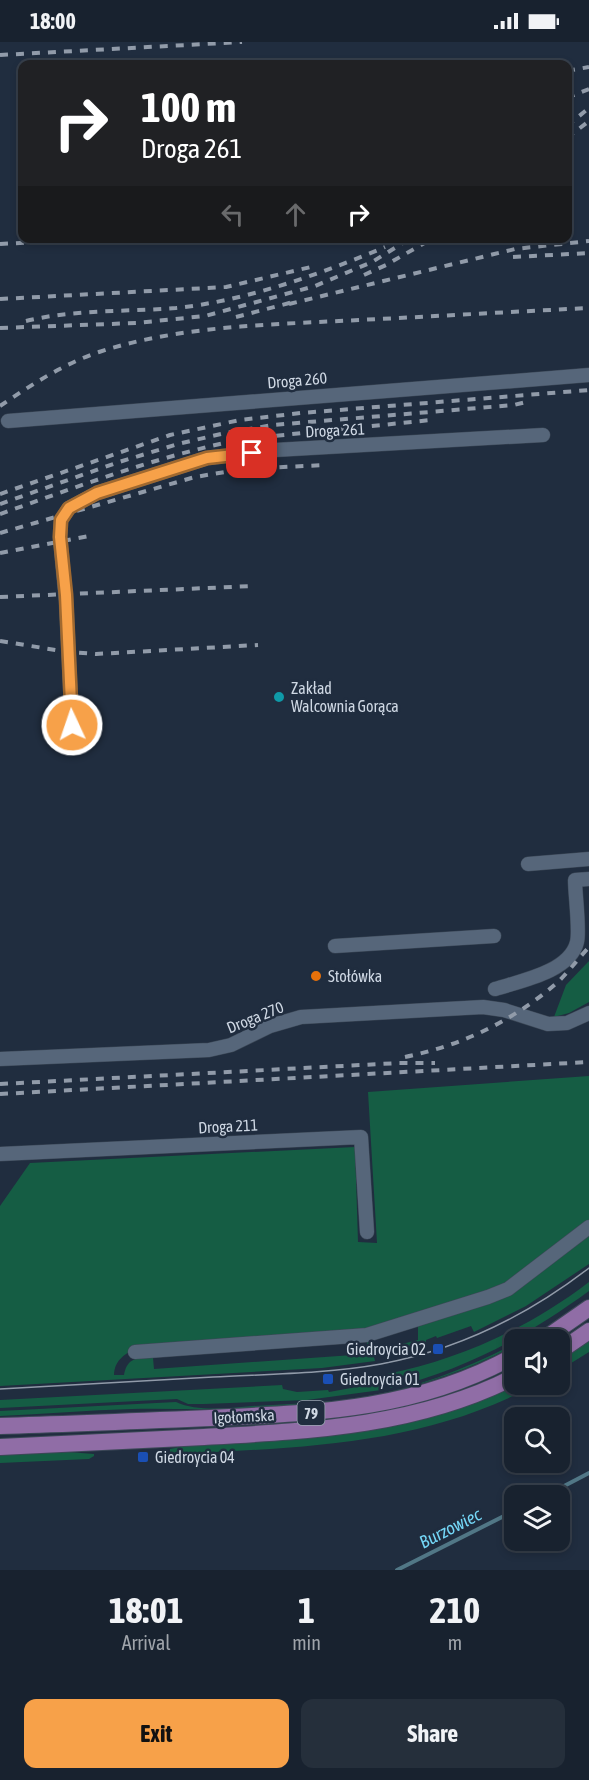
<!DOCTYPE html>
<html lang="en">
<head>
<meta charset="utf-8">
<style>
  body { margin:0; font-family:"Asap Condensed",sans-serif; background:#252f3b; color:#f1f3f6; height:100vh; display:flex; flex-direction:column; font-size:22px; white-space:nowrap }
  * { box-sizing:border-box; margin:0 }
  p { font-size:20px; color:#9fa4aa }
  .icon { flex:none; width:33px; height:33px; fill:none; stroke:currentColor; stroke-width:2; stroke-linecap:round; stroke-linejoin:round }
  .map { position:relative; height:1528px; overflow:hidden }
  .details { display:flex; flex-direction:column; background:#18222f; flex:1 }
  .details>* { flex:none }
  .guide { position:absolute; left:18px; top:18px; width:554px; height:183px; border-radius:12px; box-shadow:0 3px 9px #0003,0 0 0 2px #363f4b; background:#202124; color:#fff; overflow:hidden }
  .tools { position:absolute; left:504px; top:1287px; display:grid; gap:12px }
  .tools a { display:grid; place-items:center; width:66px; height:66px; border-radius:12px; background:#18222f; box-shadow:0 3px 9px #0003,0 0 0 2px #363f4b; font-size:30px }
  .pin { position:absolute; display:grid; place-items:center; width:51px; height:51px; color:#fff; margin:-26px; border-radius:12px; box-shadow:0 3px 9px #0006 }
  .me { position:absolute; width:66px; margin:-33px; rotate:357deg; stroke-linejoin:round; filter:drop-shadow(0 0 4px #0008) }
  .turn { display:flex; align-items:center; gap:21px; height:126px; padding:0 24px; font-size:27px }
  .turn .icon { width:78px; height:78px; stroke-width:2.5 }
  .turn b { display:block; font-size:42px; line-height:51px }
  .lanes { display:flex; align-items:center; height:57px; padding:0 24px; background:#0003; justify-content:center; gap:30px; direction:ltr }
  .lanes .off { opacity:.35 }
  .eta { display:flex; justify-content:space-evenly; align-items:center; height:102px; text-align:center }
  .eta b { font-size:36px; font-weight:700; line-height:42px }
  .primary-button { display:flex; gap:12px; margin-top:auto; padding:12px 24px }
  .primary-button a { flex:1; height:69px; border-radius:12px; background:#f7a149; color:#111; font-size:24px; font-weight:700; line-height:69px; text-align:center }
  .primary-button a+a { background:#252f3b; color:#f1f3f6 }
  .status { display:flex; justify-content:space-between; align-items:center; height:42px; padding:0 30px; background:#18222f; direction:ltr }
  .status svg { height:16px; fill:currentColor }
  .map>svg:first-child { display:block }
  .green { fill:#155d44 }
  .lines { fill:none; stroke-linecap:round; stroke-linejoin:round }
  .stream { stroke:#517786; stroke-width:4 }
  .minor-casing { stroke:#3c4857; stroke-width:15 }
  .major-casing { stroke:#3c4857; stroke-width:18 }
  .minor { stroke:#56667a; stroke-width:14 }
  .major { stroke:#906da6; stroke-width:16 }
  .tram { stroke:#919ba9; stroke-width:1.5 }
  .rail { stroke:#919ba9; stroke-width:4; stroke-dasharray:8 8; stroke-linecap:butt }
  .route-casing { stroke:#a1692f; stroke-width:15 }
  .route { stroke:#f7a149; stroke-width:10 }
  .culture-dot { fill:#0f9aa8; stroke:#202d3f; stroke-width:2 }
  .food-dot { fill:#e8710a; stroke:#202d3f; stroke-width:2 }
  .transit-dot { fill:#1a4fb4; stroke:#202d3f; stroke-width:2 }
  .labels { text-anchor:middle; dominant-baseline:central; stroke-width:5; stroke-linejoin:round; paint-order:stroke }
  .shield { fill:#202d3f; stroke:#9aa5b2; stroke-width:1.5 }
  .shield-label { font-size:15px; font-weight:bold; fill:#cfd8e4 }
  .street-label { font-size:16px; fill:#cfd8e4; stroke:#202d3f }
  .poi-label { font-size:16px; fill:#cfd8e4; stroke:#202d3f; text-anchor:start }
  .water-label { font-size:18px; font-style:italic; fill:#74d7f7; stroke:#202d3f }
</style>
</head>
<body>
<div class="status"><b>18:00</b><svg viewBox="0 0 49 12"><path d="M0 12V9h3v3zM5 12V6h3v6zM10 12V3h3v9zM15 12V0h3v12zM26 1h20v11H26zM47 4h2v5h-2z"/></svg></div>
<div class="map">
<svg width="589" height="1528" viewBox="0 0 589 1528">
  <rect width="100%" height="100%" fill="#202d3f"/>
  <g class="green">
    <path d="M589,919V960L569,971L554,975L566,943Z"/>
    <path d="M589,1034V1179L500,1246L362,1288L135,1306C123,1314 115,1318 114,1333H124C127,1316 137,1315 153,1316L154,1327L367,1312V1300H370L375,1319L322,1326L0,1344V1164L30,1121L355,1105L358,1200L377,1201L368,1050Z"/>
    <path d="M589,1191V1222L526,1264L474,1290L471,1284L437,1296L436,1294L426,1298V1300L383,1311L382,1307L418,1298V1283L490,1260Z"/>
    <path d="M589,1240V1249C527,1294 465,1328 390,1346L387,1332C460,1317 529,1286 589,1240Z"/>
    <path d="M589,1299V1310L560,1328V1319Z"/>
    <path d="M514,1302V1304C417,1355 328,1365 219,1367C190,1368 161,1366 132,1367C88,1368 44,1372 0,1374V1369L176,1360C198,1370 229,1366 253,1364C290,1362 327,1361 363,1355C417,1346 466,1327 514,1302Z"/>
    <path d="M379,1341L381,1348L307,1358L204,1362H188L177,1357L0,1366V1358L282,1343L283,1347L297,1350L328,1348L329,1350Z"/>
    <path d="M517,1343H535C423,1403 305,1405 182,1412L170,1410V1407L185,1404C305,1397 405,1396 517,1343Z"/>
    <path d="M68,1410L94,1412V1414L89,1417L0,1421V1413Z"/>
  </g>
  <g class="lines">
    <g class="stream">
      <path d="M545,1454L589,1431"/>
      <path d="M397,1528L514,1469"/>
    </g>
    <g class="minor-casing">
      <g id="minor">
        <path d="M8,379L589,333"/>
        <path d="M72,683L66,559L60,495L61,478L69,466L97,451L207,416L275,408L543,393"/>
        <path d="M528,822L589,817"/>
        <path d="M335,904L494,894"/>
        <path d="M495,947C520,939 570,930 577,900C580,888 575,852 575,838L589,837"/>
        <path d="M0,1017L209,1008L231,1003L270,984L301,975L483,965L504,968L548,982L567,981L589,971"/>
        <path d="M0,1112L361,1095L367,1190"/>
        <path d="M135,1310L367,1293L488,1255L508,1247L589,1185"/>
      </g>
    </g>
    <g class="major-casing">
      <g id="major">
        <path d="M543,1298L589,1266"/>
        <path d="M560,1309L589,1289"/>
        <path d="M0,1384C70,1382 140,1379 210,1376C318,1371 416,1368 514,1314"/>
        <path d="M0,1405C68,1402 136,1398 204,1395C311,1389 418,1384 514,1335"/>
      </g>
    </g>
    <use href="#minor" class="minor"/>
    <use href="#major" class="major"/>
    <path class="tram" d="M0,1347C71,1343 142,1339 213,1335C269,1332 326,1332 381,1322C457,1308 528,1273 589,1226"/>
    <g class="rail">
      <path d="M0,13L242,0"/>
      <path d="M567,29L589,25"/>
      <path d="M567,56L589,47"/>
      <path d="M567,84L589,66"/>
      <path d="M567,96L589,79"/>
      <path d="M0,202L111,196"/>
      <path d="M513,215L589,211"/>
      <path d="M364,233L386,223L433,196"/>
      <path d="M0,257L226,245L315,224"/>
      <path d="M289,262L515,207L589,199"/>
      <path d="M236,275L297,259"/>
      <path d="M26,279C75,267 126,270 176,266C245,259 321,232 385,205"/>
      <path d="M0,286L136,281L205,274L315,244L372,220L411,196"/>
      <path d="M0,364C31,343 63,322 99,310C176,285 259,283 339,279C422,275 506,270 589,266"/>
      <path d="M0,452L170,393L240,378L301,371L589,348"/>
      <path d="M0,462L119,420L178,402L225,391L273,383L514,363L530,359"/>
      <path d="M0,472C80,444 160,413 244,397L431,378"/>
      <path d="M0,491L195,435L243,427L326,423"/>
      <path d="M0,511L89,494"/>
      <path d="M0,555L254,544"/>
      <path d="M0,599L68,610L96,612L258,603"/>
      <path d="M405,1015C463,1003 513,979 558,940C569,929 578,917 589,905"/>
      <path d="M0,1042L399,1021H435"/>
      <path d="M0,1052L589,1020"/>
    </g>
  </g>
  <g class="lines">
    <g class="route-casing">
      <path id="route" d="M72,683L66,553L60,495L61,478L69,466L97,451L207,416L252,411"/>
    </g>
    <use href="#route" class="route"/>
  </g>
  <circle class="culture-dot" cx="279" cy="655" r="6"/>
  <circle class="food-dot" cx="316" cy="934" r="6"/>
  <g class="transit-dot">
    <rect x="432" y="1301" width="12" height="12" rx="3"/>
    <rect x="322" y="1331" width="12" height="12" rx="3"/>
    <rect x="137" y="1409" width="12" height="12" rx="3"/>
  </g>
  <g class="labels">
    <rect class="shield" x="297.5" y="1359" width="27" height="24" rx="4.5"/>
    <g class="shield-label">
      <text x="311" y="1371">79</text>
    </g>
    <g class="street-label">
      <text transform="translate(297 338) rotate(-5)">Droga 260</text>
      <text transform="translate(335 388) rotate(-3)">Droga 261</text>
      <text transform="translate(255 975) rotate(-22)">Droga 270</text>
      <text transform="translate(228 1084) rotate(-3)">Droga 211</text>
      <text transform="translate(244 1374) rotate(-3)">Igołomska</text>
    </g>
    <g class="poi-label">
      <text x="291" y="646">Zakład<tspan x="291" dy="18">Walcownia Gorąca</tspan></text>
      <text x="328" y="934">Stołówka</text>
      <text x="426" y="1307" text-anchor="end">Giedroycia 02</text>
      <text x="340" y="1337">Giedroycia 01</text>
      <text x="155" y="1415">Giedroycia 04</text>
    </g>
    <g class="water-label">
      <text transform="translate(450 1486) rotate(-27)">Burzowiec</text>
    </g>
  </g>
</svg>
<div class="tools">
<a><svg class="icon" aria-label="sound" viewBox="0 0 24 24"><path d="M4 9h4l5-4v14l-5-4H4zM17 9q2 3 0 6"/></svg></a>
<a><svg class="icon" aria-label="search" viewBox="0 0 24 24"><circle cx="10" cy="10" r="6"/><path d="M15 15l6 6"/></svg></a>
<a><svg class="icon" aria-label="layers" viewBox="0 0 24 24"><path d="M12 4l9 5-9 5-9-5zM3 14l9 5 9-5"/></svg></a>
</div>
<div class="pin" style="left:252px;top:411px;background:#d93025"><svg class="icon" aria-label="arrive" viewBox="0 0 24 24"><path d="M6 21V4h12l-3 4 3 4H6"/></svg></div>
<svg class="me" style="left:72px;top:683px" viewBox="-20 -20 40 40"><circle r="17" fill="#f7a149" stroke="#fff" stroke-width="3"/><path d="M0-11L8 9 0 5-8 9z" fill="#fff"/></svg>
<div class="guide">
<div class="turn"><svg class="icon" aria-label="right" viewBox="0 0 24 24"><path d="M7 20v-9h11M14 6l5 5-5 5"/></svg><div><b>100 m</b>Droga 261</div></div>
<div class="lanes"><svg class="icon off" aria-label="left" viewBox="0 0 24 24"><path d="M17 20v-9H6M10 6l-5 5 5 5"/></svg><svg class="icon off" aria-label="ahead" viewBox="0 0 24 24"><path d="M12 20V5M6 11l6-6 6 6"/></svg><svg class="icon" aria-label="right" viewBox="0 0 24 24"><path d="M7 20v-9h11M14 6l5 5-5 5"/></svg></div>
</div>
</div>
<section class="details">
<div class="eta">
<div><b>18:01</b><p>Arrival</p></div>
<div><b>1</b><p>min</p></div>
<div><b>210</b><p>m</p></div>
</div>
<div class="primary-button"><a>Exit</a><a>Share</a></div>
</section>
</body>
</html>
